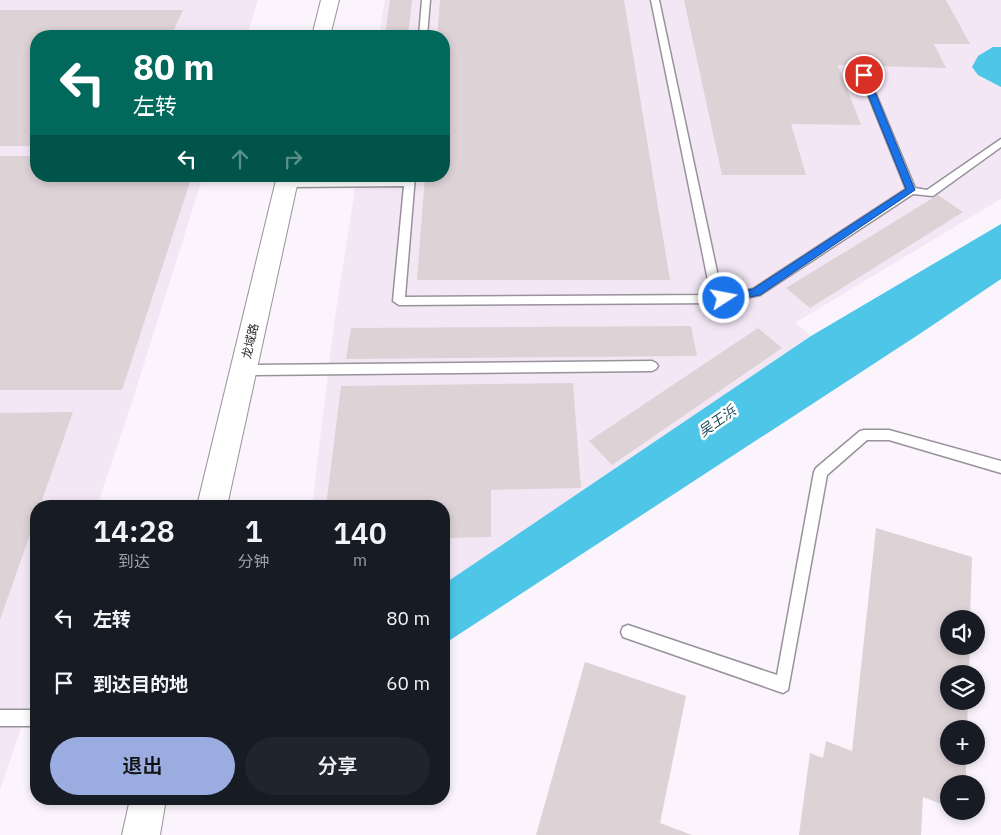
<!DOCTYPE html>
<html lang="zh">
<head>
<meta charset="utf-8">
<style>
  body { margin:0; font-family:"IBM Plex Sans","Noto Sans SC",sans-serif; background:#20242c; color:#f1f3f6; height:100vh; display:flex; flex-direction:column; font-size:19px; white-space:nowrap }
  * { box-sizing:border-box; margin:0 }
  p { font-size:16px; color:#9ea1a6 }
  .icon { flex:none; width:28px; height:28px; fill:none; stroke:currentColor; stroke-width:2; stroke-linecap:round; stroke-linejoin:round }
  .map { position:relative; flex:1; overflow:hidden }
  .drawer { position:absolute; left:30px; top:500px; width:420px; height:305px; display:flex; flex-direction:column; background:#171b24; border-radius:20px; box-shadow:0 2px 8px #0003 }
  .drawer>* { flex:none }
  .hud { position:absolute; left:30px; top:30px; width:420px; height:152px; border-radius:20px; box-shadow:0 2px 8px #0003; background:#00695c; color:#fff; overflow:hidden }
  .controls { position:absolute; left:940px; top:610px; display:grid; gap:10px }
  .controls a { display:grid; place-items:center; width:45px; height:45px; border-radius:50%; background:#171b24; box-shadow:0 2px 8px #0003; font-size:25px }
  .pin { position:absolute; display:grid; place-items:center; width:42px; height:42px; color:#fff; margin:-21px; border:2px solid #fff; border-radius:50%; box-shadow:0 1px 5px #0007 }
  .me { position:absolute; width:55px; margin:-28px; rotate:79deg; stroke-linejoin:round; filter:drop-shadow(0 0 4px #0008) }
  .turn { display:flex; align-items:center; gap:18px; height:105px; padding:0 20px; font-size:22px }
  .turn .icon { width:65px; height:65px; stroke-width:2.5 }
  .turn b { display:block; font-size:35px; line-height:42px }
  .lanes { display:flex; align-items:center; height:48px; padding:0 20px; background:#0003; justify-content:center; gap:25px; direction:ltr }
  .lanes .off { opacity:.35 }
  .eta { display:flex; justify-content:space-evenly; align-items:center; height:85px; text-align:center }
  .eta b { font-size:30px; font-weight:600; line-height:35px }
  .cta { display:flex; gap:10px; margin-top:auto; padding:10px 20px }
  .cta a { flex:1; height:58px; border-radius:30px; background:#9aace0; color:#111; font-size:20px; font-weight:600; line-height:58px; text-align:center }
  .cta a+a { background:#20242c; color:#f1f3f6 }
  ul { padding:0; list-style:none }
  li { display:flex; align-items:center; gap:15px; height:65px; padding:0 20px }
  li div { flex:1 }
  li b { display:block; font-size:19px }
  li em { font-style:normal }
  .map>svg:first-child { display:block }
  .built { fill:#f3e7f6 }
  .water { fill:#4ec6e8 }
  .building { fill:#ddd2d5 }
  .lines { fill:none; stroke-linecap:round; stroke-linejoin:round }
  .service-casing { stroke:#98929a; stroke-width:3 }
  .tertiary-casing { stroke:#98929a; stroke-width:2 }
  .service { fill:#fff; fill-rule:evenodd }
  .tertiary { fill:#fff; fill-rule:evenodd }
  .route { fill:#1a73e8; stroke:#114b97 }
  .labels { text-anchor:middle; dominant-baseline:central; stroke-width:5; stroke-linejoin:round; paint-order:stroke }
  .street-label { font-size:12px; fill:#2d2b2e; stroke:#fff }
  .water-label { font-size:14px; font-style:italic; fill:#194c5b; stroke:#fff }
</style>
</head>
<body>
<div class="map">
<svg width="1001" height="835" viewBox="0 0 1001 835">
  <rect width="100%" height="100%" fill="#fbf4fd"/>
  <g class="built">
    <path d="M0,0H258L247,36H36V176H203L133,399L97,506H36V684L0,790Z"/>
    <path d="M385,0H1001V199L795,323L811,336L444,584V506H312L334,323L357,176H444V36H379Z"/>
  </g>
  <g class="water">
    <path d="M993,47H1001V87L978,75L972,67L978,56Z"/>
    <path d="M1001,224V279L921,333L444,644V584L811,336Z"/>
  </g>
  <g class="building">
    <path d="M390,0H412L408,36H385Z"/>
    <path d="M440,0H624L670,280H417L425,176H444V36H437Z"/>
    <path d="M684,0H946L970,44H934L946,68L838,65L861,125L791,124L806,175H722Z"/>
    <path d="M0,10H183L171,36H36V146H0Z"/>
    <path d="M0,156H36V176H192L122,390H0Z"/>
    <path d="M938,195L963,212L810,308L786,288Z"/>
    <path d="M691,326L697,356L346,359L351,328Z"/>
    <path d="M758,328L782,348L612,465L589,441Z"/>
    <path d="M573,383L581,488L491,490V537L444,538V506H326L341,386Z"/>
    <path d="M73,412L40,506H36V517L0,620V413Z"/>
    <path d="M876,528L972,557L970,619H949V646H970L969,674H949V701H968L967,729H949V756H966V784H949V807L923,797L921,835H799L810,753L823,758L826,741L852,751Z"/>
    <path d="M585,662L686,696L660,823L692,835H536Z"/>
  </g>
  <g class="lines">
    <g class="service-casing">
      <g id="service">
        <path d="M422,0H430L427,36H419Z"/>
        <path d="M651,0H659L722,295L753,289L906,189L860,75L861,73H867L868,75L915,188L927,190L1001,139V147L933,196L913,194L760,295L723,303L399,305L393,301L404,186L286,187L281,184L286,181L405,180V176H415L405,297L711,295Z"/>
        <path d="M652,361L656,363L658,366L656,369L652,371L243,375L239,373L237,370L239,367L243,365Z"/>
        <path d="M864,430H889L1001,461V473L889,440H867L827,475L788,690L783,693L623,637L621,632L623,627L628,625L777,675L814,472L816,468L860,431Z"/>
        <rect x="0" y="710" width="36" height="16"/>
      </g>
    </g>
    <g class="tertiary-casing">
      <g id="tertiary">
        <path d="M321,0H339L330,36H312Z"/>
        <path d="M277,176H299L227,506H197Z"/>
        <path d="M130,799H166L160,835H122Z"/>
      </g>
    </g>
    <use href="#service" class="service"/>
    <use href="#tertiary" class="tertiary"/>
  </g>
  <path class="route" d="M861,73L868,75L915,190L760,295L724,302L720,301V296L753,289L906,189L860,75Z"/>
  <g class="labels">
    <g class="street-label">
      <text transform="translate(250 341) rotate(-77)">龙域路</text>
    </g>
    <g class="water-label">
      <text transform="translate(717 421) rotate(-35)">吴王浜</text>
    </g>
  </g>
</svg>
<div class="controls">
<a><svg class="icon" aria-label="sound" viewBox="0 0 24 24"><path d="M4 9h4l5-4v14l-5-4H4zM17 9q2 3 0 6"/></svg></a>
<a><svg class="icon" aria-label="layers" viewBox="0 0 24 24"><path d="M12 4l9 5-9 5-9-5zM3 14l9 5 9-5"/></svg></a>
<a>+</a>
<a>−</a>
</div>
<div class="pin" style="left:864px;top:75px;background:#d93025"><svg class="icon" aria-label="arrive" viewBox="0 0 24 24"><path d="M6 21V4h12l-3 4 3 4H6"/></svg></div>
<svg class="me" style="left:724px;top:298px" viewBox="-20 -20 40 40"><circle r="17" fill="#1a73e8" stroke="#fff" stroke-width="3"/><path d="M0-11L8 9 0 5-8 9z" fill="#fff"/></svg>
<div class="hud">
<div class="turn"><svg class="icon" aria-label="left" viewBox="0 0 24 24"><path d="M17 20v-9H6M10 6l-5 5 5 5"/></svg><div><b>80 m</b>左转</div></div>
<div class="lanes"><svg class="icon" aria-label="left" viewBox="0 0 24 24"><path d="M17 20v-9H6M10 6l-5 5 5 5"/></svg><svg class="icon off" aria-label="ahead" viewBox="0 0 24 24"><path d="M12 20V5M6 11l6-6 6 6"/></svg><svg class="icon off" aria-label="right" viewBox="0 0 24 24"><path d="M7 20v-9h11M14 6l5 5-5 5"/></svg></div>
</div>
<section class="drawer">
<div class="eta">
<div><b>14:28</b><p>到达</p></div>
<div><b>1</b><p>分钟</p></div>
<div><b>140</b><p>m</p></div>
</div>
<ul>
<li><svg class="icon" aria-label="left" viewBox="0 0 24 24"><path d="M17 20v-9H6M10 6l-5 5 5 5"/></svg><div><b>左转</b></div><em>80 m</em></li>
<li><svg class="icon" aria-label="arrive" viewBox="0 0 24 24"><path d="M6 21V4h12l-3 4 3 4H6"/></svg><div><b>到达目的地</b></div><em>60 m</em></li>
</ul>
<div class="cta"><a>退出</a><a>分享</a></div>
</section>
</div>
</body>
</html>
